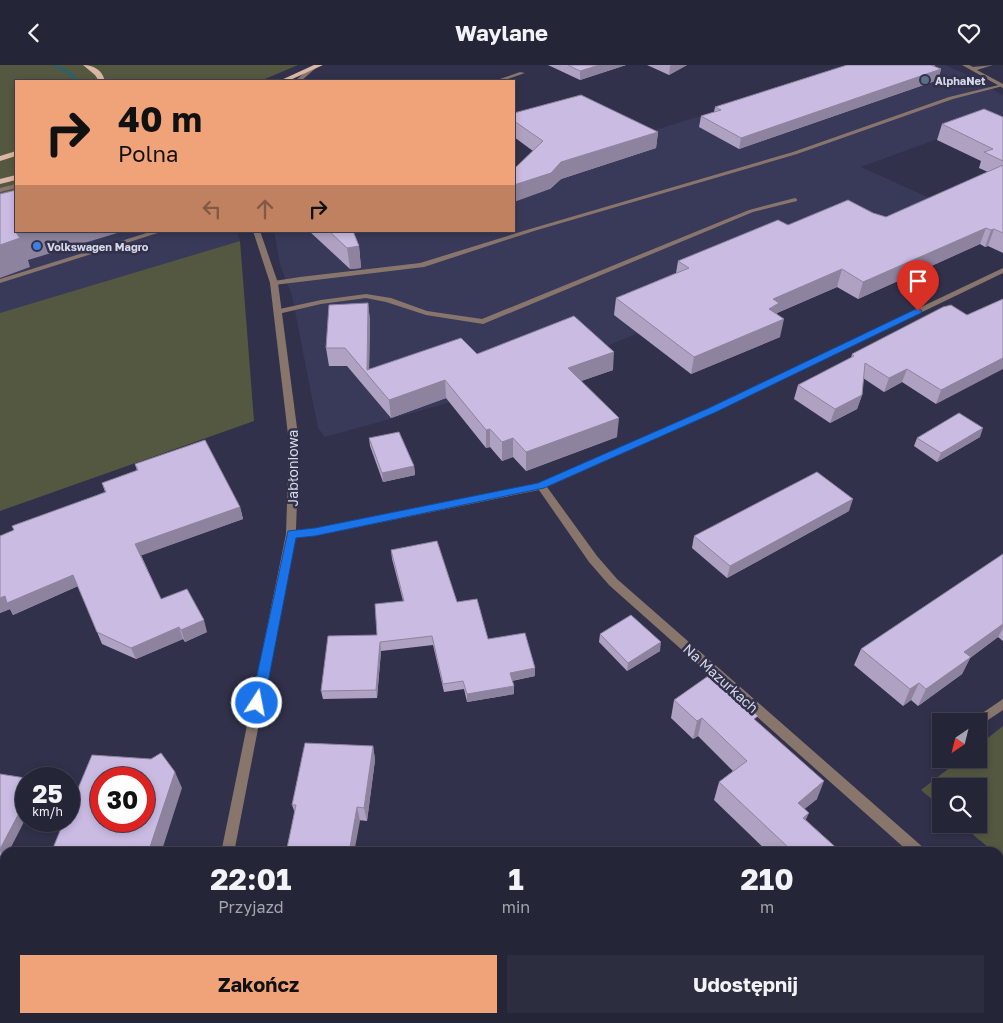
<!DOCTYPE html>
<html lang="pl">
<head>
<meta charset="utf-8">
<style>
  body { margin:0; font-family:"Golos Text",sans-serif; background:#2d2d40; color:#f1f3f6; height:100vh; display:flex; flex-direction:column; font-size:19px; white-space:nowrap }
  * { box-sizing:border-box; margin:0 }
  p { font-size:16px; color:#a3a5ae }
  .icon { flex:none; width:28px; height:28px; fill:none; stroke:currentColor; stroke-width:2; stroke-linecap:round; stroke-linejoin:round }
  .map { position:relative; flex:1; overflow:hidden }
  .sheet { position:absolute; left:0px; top:782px; width:1004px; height:176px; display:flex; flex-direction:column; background:#252538; border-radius:15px 15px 0 0; box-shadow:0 2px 8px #0003,0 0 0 1px #424253 }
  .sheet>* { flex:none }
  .hud { position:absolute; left:15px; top:15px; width:500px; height:152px; border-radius:0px; box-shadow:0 2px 8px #0003,0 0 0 1px #424253; background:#f0a278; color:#111; overflow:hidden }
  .needle { width:32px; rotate:215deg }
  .buttons { position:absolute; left:932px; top:648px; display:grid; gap:10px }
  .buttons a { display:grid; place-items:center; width:55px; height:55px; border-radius:0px; background:#252538; box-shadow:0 2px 8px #0003,0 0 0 1px #424253; font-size:25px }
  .speed { position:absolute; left:15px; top:702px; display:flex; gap:10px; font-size:25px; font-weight:700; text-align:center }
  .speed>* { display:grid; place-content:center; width:65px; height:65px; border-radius:50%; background:#252538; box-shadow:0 2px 8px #0003,0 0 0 1px #424253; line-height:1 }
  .speed small { font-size:12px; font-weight:400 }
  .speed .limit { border:8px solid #d22; background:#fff; color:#111 }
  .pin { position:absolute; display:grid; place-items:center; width:42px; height:42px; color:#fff; margin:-51px -21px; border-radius:50% 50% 50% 0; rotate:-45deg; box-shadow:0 0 5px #0007 }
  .pin .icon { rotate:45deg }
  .me { position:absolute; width:55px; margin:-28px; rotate:11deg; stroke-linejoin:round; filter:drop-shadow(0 0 4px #0008) }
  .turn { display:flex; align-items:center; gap:18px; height:105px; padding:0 20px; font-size:22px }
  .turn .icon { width:65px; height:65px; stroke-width:2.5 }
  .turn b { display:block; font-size:35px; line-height:42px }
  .lanes { display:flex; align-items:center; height:48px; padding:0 20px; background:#0003; justify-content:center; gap:25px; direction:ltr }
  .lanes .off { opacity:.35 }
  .eta { display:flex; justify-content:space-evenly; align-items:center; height:85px; text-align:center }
  .eta b { font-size:30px; font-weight:700; line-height:35px }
  .cta { display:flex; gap:10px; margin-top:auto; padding:10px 20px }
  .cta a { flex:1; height:58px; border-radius:0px; background:#f0a278; color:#111; font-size:20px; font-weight:700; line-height:58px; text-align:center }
  .cta a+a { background:#2d2d40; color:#f1f3f6 }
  header { display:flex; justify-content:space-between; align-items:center; height:65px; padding:0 20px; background:#252538; font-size:22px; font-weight:700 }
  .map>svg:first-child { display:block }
  .built { fill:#393959 }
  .green { fill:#555840 }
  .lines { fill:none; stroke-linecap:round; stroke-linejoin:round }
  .stream { fill:#2d616a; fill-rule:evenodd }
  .service { fill:#88766d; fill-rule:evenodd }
  .minor { fill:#88766d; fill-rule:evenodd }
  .primary { fill:#dab7a5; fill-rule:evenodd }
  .wall { fill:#aea1c2 }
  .shaded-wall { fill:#8d839e }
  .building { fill:#cabbe2; stroke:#8d839e; fill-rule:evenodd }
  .route { fill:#1a73e8; stroke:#114b97 }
  .service-dot { fill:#5c6f8a; stroke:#31314b; stroke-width:2 }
  .shop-dot { fill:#3f7fe0; stroke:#31314b; stroke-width:2 }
  .labels { text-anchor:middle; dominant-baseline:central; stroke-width:5; stroke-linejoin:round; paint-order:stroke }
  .far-poi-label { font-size:11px; font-weight:bold; fill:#d6d7e8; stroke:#31314b; text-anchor:start }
  .street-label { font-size:14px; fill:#d6d7e8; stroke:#31314b }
</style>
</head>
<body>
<header><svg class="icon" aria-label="back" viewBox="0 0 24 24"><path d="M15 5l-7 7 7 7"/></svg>Waylane<svg class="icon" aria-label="heart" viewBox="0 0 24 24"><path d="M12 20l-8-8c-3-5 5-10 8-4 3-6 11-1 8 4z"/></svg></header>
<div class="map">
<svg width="1003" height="958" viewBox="0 0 1003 958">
  <rect width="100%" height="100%" fill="#31314b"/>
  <g class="built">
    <path d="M853,0H945L979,15L1003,31V50L861,102L945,140L516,319L325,372L318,363L292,231L280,200L274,166H514V108L707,49Z"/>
    <path d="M0,136L16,166H237L240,176L0,249Z"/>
  </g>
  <g class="green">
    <path d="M0,0H298L260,16H16V131L0,136Z"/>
    <path d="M240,176L254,356L0,446V248Z"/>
    <path d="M1003,661V796L999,792V788L994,787L960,759H979V721H941V742L921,725L961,694H979V680Z"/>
  </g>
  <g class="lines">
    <path class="stream" d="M51,0C64,0 72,7 80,16H74L68,9Z"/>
    <g class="service">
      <path d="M520,7L525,8L502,16H494Z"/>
      <path d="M1003,19V21L953,34L797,89L534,166L424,202L274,220L270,218L274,216L300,212L420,198L530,164L793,87L949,32Z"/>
      <path d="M795,133L797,134V136L753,147L483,259L426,250L386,237L366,233L321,239L278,249L274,247L275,245L321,235L366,229L391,233L427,246L482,254L749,145Z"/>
      <path d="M153,166H164L0,218V214Z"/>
      <path d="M1003,634V645L979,661V656H973L975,653Z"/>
    </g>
    <g class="minor">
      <path d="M962,0H969L973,2L993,0L977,5L1003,19V23Z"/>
      <path d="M312,1L317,2L301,16H295Z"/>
      <path d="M16,119V123L0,127V123Z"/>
      <path d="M253,166H260L278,218L299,378L296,465L315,463L539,418L709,343L1003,203V208L715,347L547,422L597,491L617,514L925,784L926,788H910L609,520L589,497L539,425L315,471L295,472L234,788H221L286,469L289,378L270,218Z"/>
      <path d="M999,847L1003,849V864L999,862Z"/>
      <path d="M175,954H189L188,958H174Z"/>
    </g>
    <g class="primary">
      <path d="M83,0C94,0 102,5 105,16H99L95,10Z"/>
      <path d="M314,0H323L288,16H279Z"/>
      <path d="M16,86V91L0,96V91Z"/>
      <path d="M16,110V115L0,119V114Z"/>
    </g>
  </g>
  <g class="wall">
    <path d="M548,0H626L580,15Z"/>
    <path d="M647,0H687L669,10Z"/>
    <path d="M935,0L934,2L941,4L938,15L739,84L699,62L701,51L714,47L715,42Z"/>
    <path d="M514,48L658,67L656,83L561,114L550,124L533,86L514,72Z"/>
    <path d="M1003,52V188L988,181L985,182L980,179L858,234L837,222L777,248L780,272L691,309L614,250L616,233L676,208L678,196L788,160L873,148L886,152L988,107L979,103L981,96L937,75L942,59Z"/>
    <path d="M309,166H353L359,181L361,203L350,204Z"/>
    <path d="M1003,234L936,339L902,317L884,327L863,313L862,330L857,344L830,358L794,334L798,320L851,293L852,289L967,250Z"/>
    <path d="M368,238L370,256L369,304L477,289L613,305L581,316L617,372L526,406L513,392L502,396L490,382L486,383L446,333L391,353L347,301H329L326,283Z"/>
    <path d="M980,372L937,397L914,381L917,373Z"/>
    <path d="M369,373L414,401L415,410L383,417L370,381Z"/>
    <path d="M135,399L240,442L243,454L141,490L161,534L207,567L185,577L183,574L136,594L102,579L78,521L13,550L10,544L0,548V471L105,427L102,418L137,406Z"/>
    <path d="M849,446L727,513L692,483L694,471Z"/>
    <path d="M391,485L457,537L488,574L535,603V611L512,616L514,629L467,637L464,624L444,627L433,580L381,586L377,633L323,634L321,626L377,570L403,536L392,494Z"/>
    <path d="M1003,489V576L998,572L970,593L962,609L918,641L911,635L903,641L854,600L861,584Z"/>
    <path d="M600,569L660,586L627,606L599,577Z"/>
    <path d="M674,635L757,657L817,734L804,744L806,755L842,788H769L714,735L719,717L733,706L698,671L693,674L671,653Z"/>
    <path d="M373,681L375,695L367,756L295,748L292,740Z"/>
    <path d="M0,709L5,793L0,792Z"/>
    <path d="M0,927L5,954H99L98,958H0Z"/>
    <path d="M1003,929V958H997L993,954H999V934Z"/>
  </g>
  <g class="shaded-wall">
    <path d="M599,0H626L580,15V6Z"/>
    <path d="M671,0H687L669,10L670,1Z"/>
    <path d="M931,0H935L933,7L941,4L938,15L739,84L741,73Z"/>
    <path d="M658,67L656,83L561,114L550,124L514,137V120L561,97Z"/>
    <path d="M986,163L980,179L858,234L863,217Z"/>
    <path d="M994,164L988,181L985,182L991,165Z"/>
    <path d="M15,166H124L28,195L30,202L0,213V180Z"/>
    <path d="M359,181L361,203L350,204L347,183Z"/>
    <path d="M842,204L837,222L777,248L775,256L769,244L773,234Z"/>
    <path d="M368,238L370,256L369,311L367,305Z"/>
    <path d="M784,254L780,272L691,309L694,292Z"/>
    <path d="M614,287L613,305L567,321L568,303Z"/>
    <path d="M1003,293V304L936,339L941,325Z"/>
    <path d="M907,304L902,317L884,327L889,313Z"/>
    <path d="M445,315L446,333L391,353L389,335Z"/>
    <path d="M862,330L857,344L830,358L835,344Z"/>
    <path d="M619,353L617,372L526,406V387Z"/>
    <path d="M983,363L980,372L937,397L941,388Z"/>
    <path d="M490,364V382L486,383V365Z"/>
    <path d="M513,373V392L502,396V377Z"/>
    <path d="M414,401L415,410L383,417L382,408Z"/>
    <path d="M853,434L849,446L727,513L730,501Z"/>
    <path d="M240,442L243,454L140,491L135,479Z"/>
    <path d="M73,510L78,521L13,550L10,544L0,548V533Z"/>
    <path d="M204,555L207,567L185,577L181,565Z"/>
    <path d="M1003,559V563L998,572L970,593L962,609L918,641L926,624L964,587Z"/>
    <path d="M179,562L183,574L136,594L131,583Z"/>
    <path d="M380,577L381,586L377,633L376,625Z"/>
    <path d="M661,577L660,586L627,606L628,598Z"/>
    <path d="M535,603V611L510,616V608Z"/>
    <path d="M919,618L911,635L903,641L910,624Z"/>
    <path d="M514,621V629L467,637V629Z"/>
    <path d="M702,653L698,671L693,674L697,656Z"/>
    <path d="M373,681L375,695L367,756L364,743Z"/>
    <path d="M175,707L182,723L161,788H148Z"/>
    <path d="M824,716L817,734L791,755L798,738Z"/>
    <path d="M26,735V753L8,788H5V793L0,786V784Z"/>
    <path d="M357,742L360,756L354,788H349Z"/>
    <path d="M809,748L801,765L803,753Z"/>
    <path d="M84,954H99L98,958H85L83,956Z"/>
    <path d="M411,954H415L414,958H411Z"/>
  </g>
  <g class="building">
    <path d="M568,0H599L580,6Z"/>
    <path d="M847,0H932H931L941,4L741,73L701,51L721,45L715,42Z"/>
    <path d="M581,30L658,67L561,97L551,108L514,120V104L543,76L514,56V48Z"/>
    <path d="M984,44L1003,52V96L984,87L993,84L942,59Z"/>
    <path d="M1003,100V168L994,164L991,165L986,163L863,217L842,204L773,234L779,238L769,244L784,254L694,292L616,233L689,203L678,196L778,155L788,160L848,135L873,148L886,152Z"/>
    <path d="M16,125V166H15L20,173L0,180V129Z"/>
    <path d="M329,166H353L359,181L347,183Z"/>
    <path d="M1003,234V293L941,325L907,304L889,313L865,298L862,330L835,344L798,320L854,291L852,289L943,242L951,240L967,250Z"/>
    <path d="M368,238L367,305L461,273L477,289L574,251L614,287L568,303L619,353L526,387L513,373L502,377L490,364L486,365L445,315L389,335L345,283H326L329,240Z"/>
    <path d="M959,348L983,363L941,388L917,373Z"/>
    <path d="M399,367L414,401L382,408L369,373Z"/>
    <path d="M205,375L240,442L135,479L161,534L187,524L204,555L181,565L179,562L131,583L97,567L73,510L7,538L5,531L0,533V471L14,465L12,461L106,427L102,418L138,405L135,399Z"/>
    <path d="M817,407L853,434L730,501L694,471Z"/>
    <path d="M437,476L457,537L477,534L488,574L525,568L535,603L510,608L514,621L467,629L463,616L443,619L432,571L380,577L376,625L321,626L328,571L377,570L375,539L404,536L391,485Z"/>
    <path d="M1003,489V559L964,587L971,592L926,624L919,618L910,624L861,584Z"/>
    <path d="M631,550L661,577L628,598L600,569Z"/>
    <path d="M711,609L758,651L754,654L824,716L798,738L809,748L803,753L842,788H788L791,785L719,717L747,696L702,653L697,656L674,635Z"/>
    <path d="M305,678L373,681L364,743L357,742L349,788H286L296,740H292Z"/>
    <path d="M161,688L175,707L148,788H51L64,756H69V745L92,690L151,694ZM101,714H144V756H101Z"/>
    <path d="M0,709L32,714H26V735L0,784Z"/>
    <path d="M5,916V954H84L83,956L86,957V958H0L4,949H0V927Z"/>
    <path d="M1003,930V939L999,935Z"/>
    <path d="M331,954H411V958H330Z"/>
  </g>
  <path class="route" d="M918,243L922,246L921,248L716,347L544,423L315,471L296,473L264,638L262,642L257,643L253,642L251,638L288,466L315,463L538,418L709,343Z"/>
  <circle class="service-dot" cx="925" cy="15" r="5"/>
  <circle class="shop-dot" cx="37" cy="181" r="5"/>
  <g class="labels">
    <g class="far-poi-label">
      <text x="935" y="15">AlphaNet</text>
      <text x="47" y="181">Volkswagen Magro</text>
    </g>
    <g class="street-label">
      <text transform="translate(292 403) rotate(-90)">Jabłoniowa</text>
      <text transform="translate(721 613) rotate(42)">Na Mazurkach</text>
    </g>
  </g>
</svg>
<div class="buttons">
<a><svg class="needle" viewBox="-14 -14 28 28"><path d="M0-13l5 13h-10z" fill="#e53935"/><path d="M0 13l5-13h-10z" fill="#a3a5ae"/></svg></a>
<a><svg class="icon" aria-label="search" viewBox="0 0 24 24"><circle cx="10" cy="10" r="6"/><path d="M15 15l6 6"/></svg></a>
</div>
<div class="speed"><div>25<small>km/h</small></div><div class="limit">30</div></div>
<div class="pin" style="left:918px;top:246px;background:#d93025"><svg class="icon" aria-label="arrive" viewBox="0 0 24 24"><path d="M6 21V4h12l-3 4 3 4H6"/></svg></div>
<svg class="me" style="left:257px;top:638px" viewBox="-20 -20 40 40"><circle r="17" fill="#1a73e8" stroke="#fff" stroke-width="3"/><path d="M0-11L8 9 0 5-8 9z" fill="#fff"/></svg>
<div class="hud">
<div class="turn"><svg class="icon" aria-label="right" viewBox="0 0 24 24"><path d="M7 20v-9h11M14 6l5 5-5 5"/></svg><div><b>40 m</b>Polna</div></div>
<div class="lanes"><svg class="icon off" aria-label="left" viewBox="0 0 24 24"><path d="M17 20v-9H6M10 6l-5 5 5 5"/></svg><svg class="icon off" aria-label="ahead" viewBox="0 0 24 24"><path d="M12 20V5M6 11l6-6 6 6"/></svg><svg class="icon" aria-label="right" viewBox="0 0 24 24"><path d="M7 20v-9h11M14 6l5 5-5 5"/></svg></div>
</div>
<section class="sheet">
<div class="eta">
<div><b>22:01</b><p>Przyjazd</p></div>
<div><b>1</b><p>min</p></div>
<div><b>210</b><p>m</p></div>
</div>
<div class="cta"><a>Zakończ</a><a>Udostępnij</a></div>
</section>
</div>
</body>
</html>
